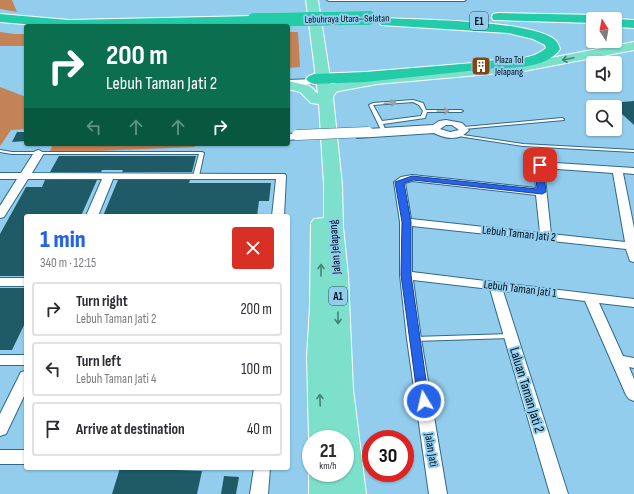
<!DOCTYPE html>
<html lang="en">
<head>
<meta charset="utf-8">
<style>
  body { margin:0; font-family:"Sofia Sans Condensed",sans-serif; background:#f2f2f3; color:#2b2b33; height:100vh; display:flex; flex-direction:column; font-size:15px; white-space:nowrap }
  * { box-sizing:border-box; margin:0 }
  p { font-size:13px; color:#7c7c81 }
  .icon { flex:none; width:22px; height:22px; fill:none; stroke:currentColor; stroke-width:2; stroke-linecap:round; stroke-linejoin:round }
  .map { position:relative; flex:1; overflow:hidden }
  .details { position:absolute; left:24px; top:214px; width:266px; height:256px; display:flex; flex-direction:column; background:#fff; border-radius:4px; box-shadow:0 1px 3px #0004 }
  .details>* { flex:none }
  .hud { position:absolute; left:24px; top:24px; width:266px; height:122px; border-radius:4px; box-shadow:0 1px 3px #0004; background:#0b6e4f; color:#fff; overflow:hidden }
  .needle { width:26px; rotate:349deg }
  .tools { position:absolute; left:586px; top:12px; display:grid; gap:8px }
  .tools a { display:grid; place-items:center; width:36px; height:36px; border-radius:4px; background:#fff; box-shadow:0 1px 3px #0004; font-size:20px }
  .speed { position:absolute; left:302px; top:430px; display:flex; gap:8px; font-size:20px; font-weight:700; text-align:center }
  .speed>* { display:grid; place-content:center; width:52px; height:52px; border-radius:50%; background:#fff; box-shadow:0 1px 3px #0004; line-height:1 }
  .speed small { font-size:10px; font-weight:400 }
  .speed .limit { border:6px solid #d22; background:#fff; color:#111 }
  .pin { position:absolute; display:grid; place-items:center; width:34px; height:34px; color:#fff; margin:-17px; border-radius:8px; box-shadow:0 2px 6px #0006 }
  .me { position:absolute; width:44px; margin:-22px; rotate:351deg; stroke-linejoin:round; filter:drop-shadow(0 0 3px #0008) }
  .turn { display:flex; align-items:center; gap:14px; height:84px; padding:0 16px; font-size:18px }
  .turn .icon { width:52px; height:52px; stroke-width:2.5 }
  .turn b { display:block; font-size:28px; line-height:34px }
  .lanes { display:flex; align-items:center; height:38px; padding:0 16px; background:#0003; justify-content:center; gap:20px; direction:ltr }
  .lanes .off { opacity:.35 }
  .round { display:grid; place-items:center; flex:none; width:42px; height:42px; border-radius:4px; background:#f2f2f3 }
  .headline { display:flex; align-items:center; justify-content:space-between; height:68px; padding:0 16px }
  h1 { font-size:24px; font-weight:800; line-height:30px; color:#2563eb }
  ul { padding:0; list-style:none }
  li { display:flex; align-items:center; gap:12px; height:54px; margin:0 8px 6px; padding:0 8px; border:2px solid #e1e1e2; border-radius:4px }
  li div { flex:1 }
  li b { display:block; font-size:15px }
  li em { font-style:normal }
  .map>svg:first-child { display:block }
  .green { fill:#c48257 }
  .building { fill:#1f5a67 }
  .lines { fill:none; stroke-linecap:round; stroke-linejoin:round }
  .lane-casing { stroke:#316987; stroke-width:2 }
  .street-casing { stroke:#316987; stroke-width:2 }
  .primary-casing { stroke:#fff; stroke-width:2 }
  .highway-casing { stroke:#fff; stroke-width:2 }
  .lane { fill:#fff; fill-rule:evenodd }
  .street { fill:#fff; fill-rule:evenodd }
  .primary { fill:#7ce0cb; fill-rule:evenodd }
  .highway { fill:#24cba8; fill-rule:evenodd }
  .street-bridge-casing { stroke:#316987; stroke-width:11; stroke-linecap:butt }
  .highway-bridge-casing { stroke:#fff; stroke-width:14; stroke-linecap:butt }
  .street-bridge { stroke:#fff; stroke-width:10 }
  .highway-bridge { stroke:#24cba8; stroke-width:14 }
  .oneway { stroke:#44837c }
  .oneway2 { stroke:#99a0a4 }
  .route { fill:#2563eb; stroke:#184099 }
  .labels { text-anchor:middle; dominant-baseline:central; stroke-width:4; stroke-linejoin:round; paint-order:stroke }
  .far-street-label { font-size:10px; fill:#00111c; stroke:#93cdee }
  .far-poi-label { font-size:10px; fill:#00111c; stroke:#93cdee; text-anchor:start }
  .shield { fill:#93cdee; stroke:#2c495b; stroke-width:1 }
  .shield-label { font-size:11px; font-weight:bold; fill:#00111c }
  .street-label { font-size:12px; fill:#00111c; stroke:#93cdee }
  .near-street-label { font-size:14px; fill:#00111c; stroke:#93cdee }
</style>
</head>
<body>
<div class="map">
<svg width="634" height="494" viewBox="0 0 634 494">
  <rect width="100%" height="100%" fill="#93cdee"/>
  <g class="green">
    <path d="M0,0H12L17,12L0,9Z"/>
    <path d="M0,32L14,34H26V46H0Z"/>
    <path d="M288,32H298L300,67L288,68Z"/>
    <path d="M0,87L26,97V129L11,130L0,146Z"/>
    <path d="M53,144H195V147L49,153Z"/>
  </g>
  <g class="building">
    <path d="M634,101V125L610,103Z"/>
    <path d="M17,132H26V141L12,142Z"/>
    <path d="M59,156H196L192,172H122L123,170H102L101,172H50Z"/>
    <path d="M45,180H97L81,216H26V276H0V234L26,187H42Z"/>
    <path d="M118,180H190L189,183H271L269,201H259L257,216H103Z"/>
    <path d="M0,288H26V321L12,350H0Z"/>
    <path d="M120,468H123L202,471L197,494H112Z"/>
    <path d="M224,476L239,477L236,494H221Z"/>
  </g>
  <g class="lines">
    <g class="lane-casing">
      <g id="lane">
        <path d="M327,0H466L464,1H329Z"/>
        <path d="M413,100L423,103L426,110H461L463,111L461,112H427L425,118L383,124L386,131V132H382L369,105L373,103ZM413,102L419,105L423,111L421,116L382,121L373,105Z"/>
        <path d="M562,118L564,119V120L464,129L462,128L464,127Z"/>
        <path d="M456,134L523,144L634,150V152L523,146L458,136L456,135Z"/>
        <path d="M0,150L12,152H202L204,153L199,176L196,178L193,176L199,154H12L0,152Z"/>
        <path d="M511,334H513L514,336L513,338H511L414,341H412L410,339L412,337H414Z"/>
      </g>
    </g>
    <g class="street-casing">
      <g id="street">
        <path d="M314,79L318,82L317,84L288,86V80Z"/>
        <path d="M446,120L462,123L469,130C460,141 445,139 434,133L357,138L352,135L354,133L363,132L368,129L433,125L439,121ZM446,125H452L459,130L450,132L440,129Z"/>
        <path d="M309,133L314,136L312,138L288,140V134Z"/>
        <path d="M39,150L44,153L32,173L285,174L286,176L284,216H272L276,179H113L98,216H86L102,179H28L4,217L0,218V206L17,179H0V173H21L35,151Z"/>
        <path d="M540,162L634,168V174L623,173L634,228V262L630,261L626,249L412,226V272L634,299V307L599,303L623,356L634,358V368L629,367L634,379V401L629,399L626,395L585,301L503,291L568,494H550L490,289L413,280L421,339L447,494H429L407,339L400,275V222L394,182L401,177L412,175L536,188L534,167L536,163ZM544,168L613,173L625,242L551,234ZM412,181L536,195L540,233L411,219L405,183Z"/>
        <rect x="0" y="278" width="26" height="8"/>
        <rect x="0" y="355" width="26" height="10"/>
        <path d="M26,371V392L6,434L0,436V414L21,372Z"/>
        <rect x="0" y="450" width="26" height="14"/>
        <path d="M254,468H270L268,494H250Z"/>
      </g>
    </g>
    <g class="primary-casing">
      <path id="primary" d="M306,0H318L331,84L353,80L359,77L524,63L634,42V50L524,71L377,84L339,91L336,92L333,97L342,185L343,227L348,275L353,389L366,494H309V473L311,469V473H345V439H311V444L309,439L307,357L310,306L311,223L314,219L324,218V185L319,104L311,103L300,92L288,89V81L310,86L318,94Z"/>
    </g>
    <g class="highway-casing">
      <g id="highway">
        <path d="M498,13L599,15L604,16L605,19H593V23L493,20L492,17L493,14Z"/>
        <path d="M0,14L69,20L254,16L259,17L260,20L259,23L254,24L47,26L0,22Z"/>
        <path d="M386,18C418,20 536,20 556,41C558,43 559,46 560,49C546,70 510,67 488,69L483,68L481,65L483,62C503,57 529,63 546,48L545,45L533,39L508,33L381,25L379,22L381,19Z"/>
        <path d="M615,19L634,20V28L615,27Z"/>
        <path d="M473,63L478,64L480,67L478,70L365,82L314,84L309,82L306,79L309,76L314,74L365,72Z"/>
      </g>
    </g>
    <use href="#lane" class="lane"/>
    <use href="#street" class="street"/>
    <use href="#primary" class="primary"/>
    <use href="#highway" class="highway"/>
    <g class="street-bridge-casing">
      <path id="street-bridge" d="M297,135L368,132"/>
    </g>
    <g class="highway-bridge-casing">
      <path id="highway-bridge" d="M254,20L369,18"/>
    </g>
    <use href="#street-bridge" class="street-bridge"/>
    <use href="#highway-bridge" class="highway-bridge"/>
  </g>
  <defs><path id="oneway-shaft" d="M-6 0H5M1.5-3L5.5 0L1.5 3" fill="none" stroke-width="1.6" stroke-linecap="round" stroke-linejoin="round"/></defs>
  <g class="oneway">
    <use href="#oneway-shaft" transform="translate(568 59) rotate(168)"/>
    <use href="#oneway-shaft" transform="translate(321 270) rotate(-90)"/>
    <use href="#oneway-shaft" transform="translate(338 318) rotate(89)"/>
    <use href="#oneway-shaft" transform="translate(320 400) rotate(-92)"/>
  </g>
  <g class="oneway2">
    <use href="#oneway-shaft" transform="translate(390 103) rotate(-5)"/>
    <use href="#oneway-shaft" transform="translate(443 111)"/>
  </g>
  <path class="route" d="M540,162L544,165L543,167L546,192L542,194L413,180L404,183L411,222V275L429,401L428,404L424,405L419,404L418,401L401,275L402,222L395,182L412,176L537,189L535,167Z"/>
  <defs>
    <g id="building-square" transform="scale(1)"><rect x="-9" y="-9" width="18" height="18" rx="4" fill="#864510" stroke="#93cdee"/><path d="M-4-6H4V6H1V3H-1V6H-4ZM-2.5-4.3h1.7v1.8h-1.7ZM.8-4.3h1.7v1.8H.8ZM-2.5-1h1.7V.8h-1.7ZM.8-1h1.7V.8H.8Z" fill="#fff"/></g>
  </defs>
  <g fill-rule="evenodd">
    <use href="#building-square" x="481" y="66"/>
  </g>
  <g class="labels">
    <g class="far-street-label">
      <text transform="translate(347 19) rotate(-1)">Lebuhraya Utara–Selatan</text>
    </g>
    <g class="far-poi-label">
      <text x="495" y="60">Plaza Tol<tspan x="495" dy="12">Jelapang</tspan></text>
    </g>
    <g class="shield">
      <rect x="470" y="12" width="18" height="18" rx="3"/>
      <rect x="329" y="287" width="18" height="18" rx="3"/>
    </g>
    <g class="shield-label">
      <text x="479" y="21">E1</text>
      <text x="338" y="296">A1</text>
    </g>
    <g class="street-label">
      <text transform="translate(519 234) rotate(6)">Lebuh Taman Jati 2</text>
      <text transform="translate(335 247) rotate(-94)">Jalan Jelapang</text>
      <text transform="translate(520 289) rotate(7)">Lebuh Taman Jati 1</text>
      <text transform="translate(431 450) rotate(81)">Jalan Jati</text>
    </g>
    <g class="near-street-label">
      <text transform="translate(527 390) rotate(73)">Laluan Taman Jati 2</text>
    </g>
  </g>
</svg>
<div class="tools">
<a><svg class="needle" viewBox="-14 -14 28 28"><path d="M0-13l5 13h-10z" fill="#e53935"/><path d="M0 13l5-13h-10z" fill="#7c7c81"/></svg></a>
<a><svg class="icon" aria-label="sound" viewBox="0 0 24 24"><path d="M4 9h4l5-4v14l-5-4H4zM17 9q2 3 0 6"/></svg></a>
<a><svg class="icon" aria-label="search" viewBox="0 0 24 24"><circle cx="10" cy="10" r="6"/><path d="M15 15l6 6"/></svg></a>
</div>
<div class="speed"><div>21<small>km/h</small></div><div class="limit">30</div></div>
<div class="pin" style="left:540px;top:165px;background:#d93025"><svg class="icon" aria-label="arrive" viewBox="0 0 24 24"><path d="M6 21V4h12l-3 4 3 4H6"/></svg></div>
<svg class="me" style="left:424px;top:401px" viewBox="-20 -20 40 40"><circle r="17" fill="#2563eb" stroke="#fff" stroke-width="3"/><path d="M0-11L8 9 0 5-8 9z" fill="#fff"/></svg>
<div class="hud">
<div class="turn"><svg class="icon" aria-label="right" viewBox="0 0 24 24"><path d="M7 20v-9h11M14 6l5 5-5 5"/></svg><div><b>200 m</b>Lebuh Taman Jati 2</div></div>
<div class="lanes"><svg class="icon off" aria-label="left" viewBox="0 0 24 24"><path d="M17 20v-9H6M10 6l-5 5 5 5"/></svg><svg class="icon off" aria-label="ahead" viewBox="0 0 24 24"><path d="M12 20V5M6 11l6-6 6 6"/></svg><svg class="icon off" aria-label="ahead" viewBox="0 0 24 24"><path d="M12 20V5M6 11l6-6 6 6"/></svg><svg class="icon" aria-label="right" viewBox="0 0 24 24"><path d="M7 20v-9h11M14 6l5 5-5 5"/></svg></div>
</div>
<section class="details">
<div class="headline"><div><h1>1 min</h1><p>340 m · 12:15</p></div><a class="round" style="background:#d93025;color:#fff"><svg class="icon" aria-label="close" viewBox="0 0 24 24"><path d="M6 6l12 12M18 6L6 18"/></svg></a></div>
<ul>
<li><svg class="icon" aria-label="right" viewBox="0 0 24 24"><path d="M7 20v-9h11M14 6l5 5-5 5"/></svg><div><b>Turn right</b><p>Lebuh Taman Jati 2</p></div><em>200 m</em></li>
<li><svg class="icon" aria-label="left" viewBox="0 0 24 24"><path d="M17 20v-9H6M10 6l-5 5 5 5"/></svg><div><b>Turn left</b><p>Lebuh Taman Jati 4</p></div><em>100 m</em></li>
<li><svg class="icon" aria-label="arrive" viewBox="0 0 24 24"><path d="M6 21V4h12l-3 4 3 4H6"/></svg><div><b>Arrive at destination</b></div><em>40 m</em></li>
</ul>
</section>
</div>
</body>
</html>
